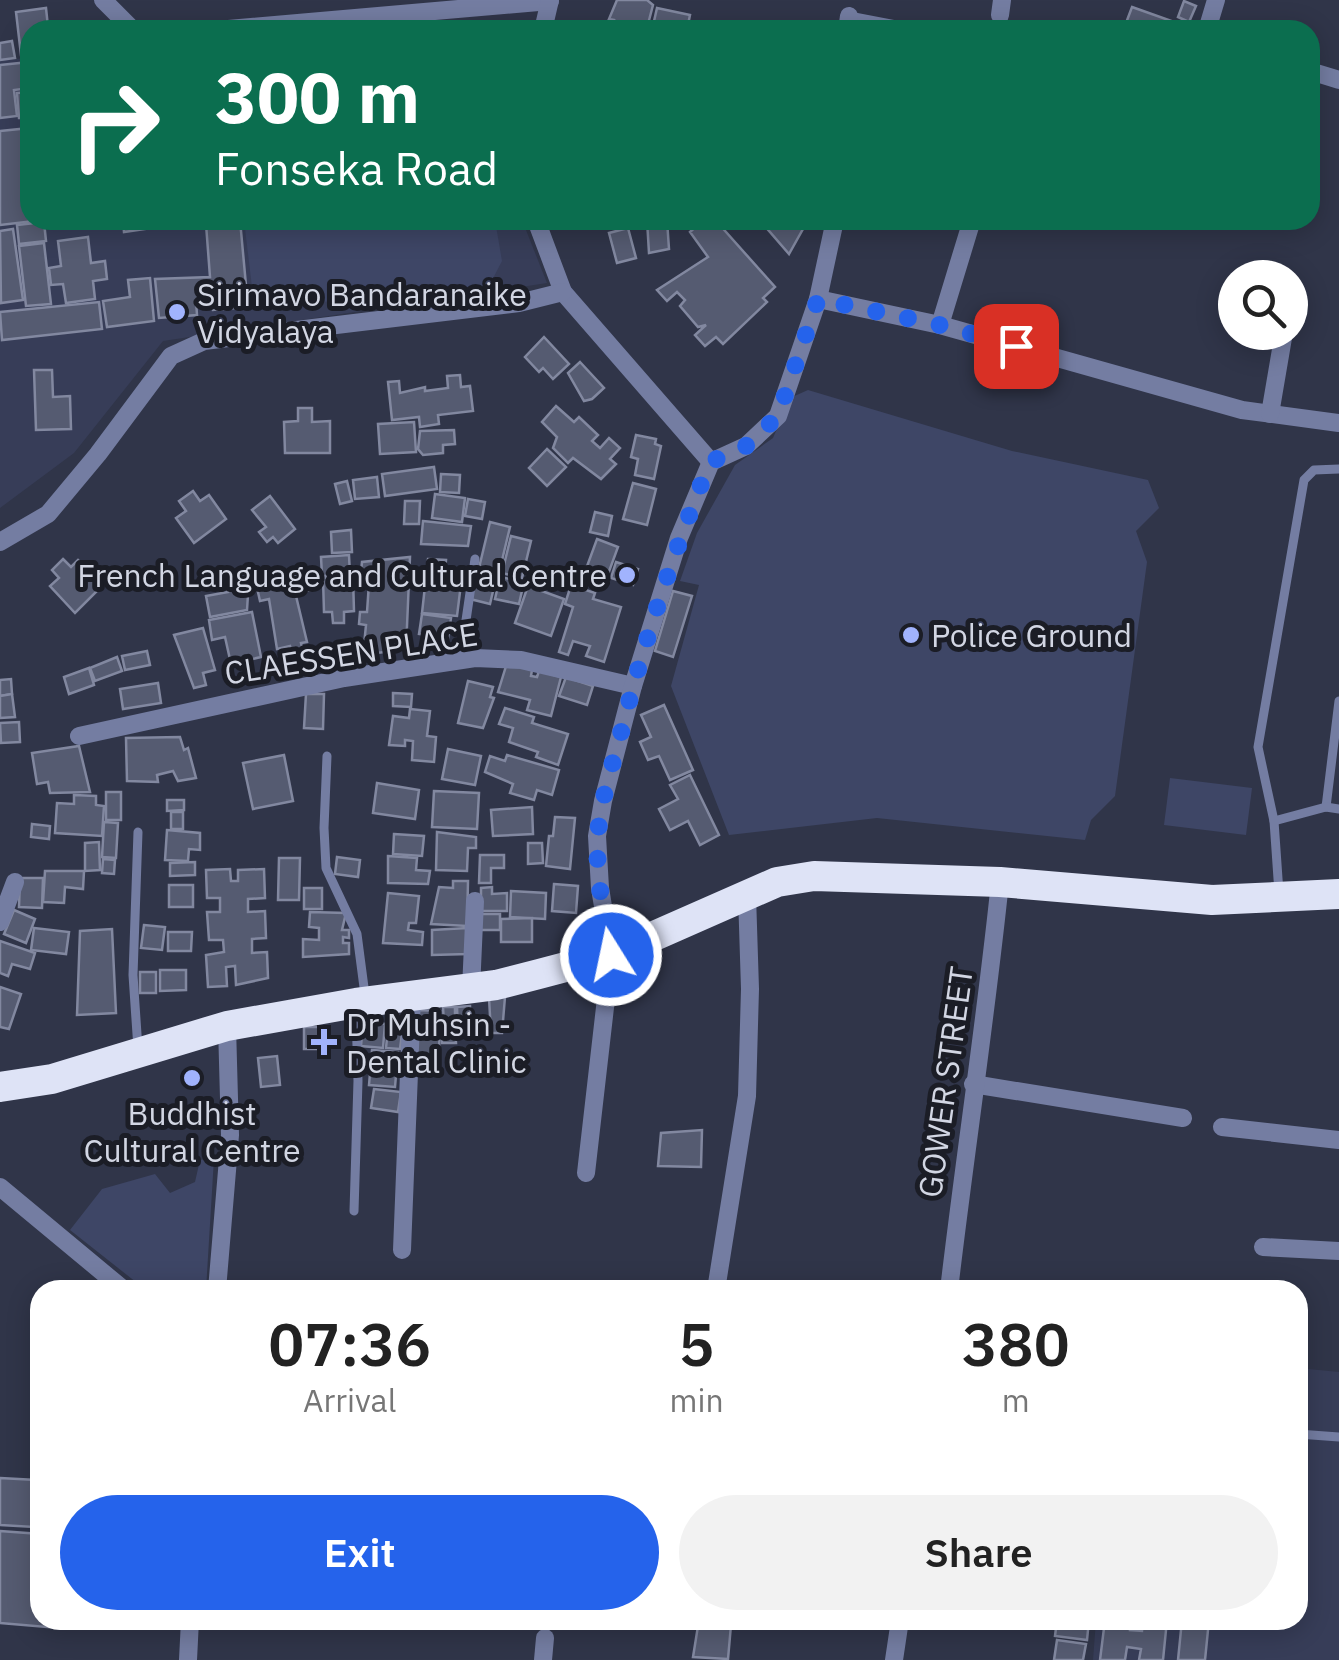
<!DOCTYPE html>
<html lang="en">
<head>
<meta charset="utf-8">
<style>
  body { margin:0; font-family:"IBM Plex Sans",sans-serif; background:#f2f2f2; color:#222; height:100vh; display:flex; flex-direction:column; font-size:38px; white-space:nowrap }
  * { box-sizing:border-box; margin:0 }
  p { font-size:32px; color:#767676 }
  .icon { flex:none; width:55px; height:55px; fill:none; stroke:currentColor; stroke-width:2; stroke-linecap:round; stroke-linejoin:round }
  .map { position:relative; flex:1; overflow:hidden }
  .details { position:absolute; left:30px; top:1280px; width:1278px; height:350px; display:flex; flex-direction:column; background:#fff; border-radius:30px; box-shadow:0 5px 25px #0003 }
  .details>* { flex:none }
  .banner { position:absolute; left:20px; top:20px; width:1300px; height:210px; border-radius:30px; box-shadow:0 5px 25px #0003; background:#0b6e4f; color:#fff; overflow:hidden }
  .fabs { position:absolute; left:1218px; top:260px; display:grid; gap:20px }
  .fabs a { display:grid; place-items:center; width:90px; height:90px; border-radius:50%; background:#fff; box-shadow:0 5px 25px #0003; font-size:50px }
  .pin { position:absolute; display:grid; place-items:center; width:85px; height:85px; color:#fff; margin:-42px; border-radius:20px; box-shadow:0 5px 15px #0006 }
  .me { position:absolute; width:110px; margin:-55px; rotate:350deg; stroke-linejoin:round; filter:drop-shadow(0 0 8px #0008) }
  .turn { display:flex; align-items:center; gap:35px; height:210px; padding:0 30px; font-size:45px }
  .turn .icon { width:130px; height:130px; stroke-width:2.5 }
  .turn b { display:block; font-size:70px; line-height:85px }
  .eta { display:flex; justify-content:space-evenly; align-items:center; height:170px; text-align:center }
  .eta b { font-size:60px; font-weight:600; line-height:70px }
  .cta { display:flex; gap:20px; margin-top:auto; padding:20px 30px }
  .cta a { flex:1; height:115px; border-radius:60px; background:#2563eb; color:#fff; font-size:40px; font-weight:600; line-height:115px; text-align:center }
  .cta a+a { background:#f2f2f2; color:#222 }
  .map>svg:first-child { display:block }
  .built { fill:#373d58 }
  .green { fill:#3e4666 }
  .building { fill:#555b71; stroke:#8288a0; stroke-width:2.5 }
  .lines { fill:none; stroke-linecap:round; stroke-linejoin:round }
  .lane { stroke:#747da2; stroke-width:9 }
  .street { stroke:#747da2; stroke-width:18 }
  .highway { stroke:#dee3f6; stroke-width:30 }
  .route { stroke:#2563eb; stroke-width:18; stroke-dasharray:0 32.4 }
  .poi-dot { fill:#a1b3fd; stroke:#1b1d26; stroke-width:4 }
  .labels { text-anchor:middle; dominant-baseline:central; stroke-width:10; stroke-linejoin:round; paint-order:stroke }
  .poi-label { font-size:32px; fill:#d2d6e3; stroke:#1b1d26; text-anchor:start }
  .street-label { font-size:32px; fill:#d2d6e3; stroke:#1b1d26 }
</style>
</head>
<body>
<div class="map">
<svg width="1339" height="1660" viewBox="0 0 1339 1660">
  <rect width="100%" height="100%" fill="#303549"/>
  <g class="built">
    <path d="M30,58V220H522L547,283L163,341L74,453L0,508V60Z"/>
    <path d="M1298,1368L1339,1372V1660H1093L1096,1620H1298Z"/>
  </g>
  <g class="green">
    <path d="M244,220H495L502,261L489,286L270,307L252,287Z"/>
    <path d="M808,390L1012,451L1148,480L1159,508L1136,531L1147,562L1115,796L1091,820L1085,840L877,818L729,835L671,686L699,585L680,581L697,533L735,465L773,438L790,398Z"/>
    <path d="M1170,778L1252,788L1246,835L1164,825Z"/>
    <path d="M214,1158L206,1290H146L70,1230L102,1189L155,1174L170,1193L195,1182L200,1160Z"/>
  </g>
  <g class="building">
    <path d="M617,0H647L653,5L647,28L638,26L637,30H611L614,20L609,19Z"/>
    <path d="M1184,1L1196,6L1189,22L1178,17Z"/>
    <path d="M1132,7L1180,24L1178,30H1146L1126,23Z"/>
    <path d="M46,8L48,27L63,26V30H30V54L21,55L16,12Z"/>
    <path d="M657,8L690,15L687,30H652Z"/>
    <path d="M12,41L15,58L0,60V43Z"/>
    <path d="M30,62V88L14,90L17,116L0,118V65Z"/>
    <path d="M30,92V118H19L17,93Z"/>
    <path d="M30,128V220H43L0,225V131Z"/>
    <path d="M123,220H151L152,228L124,232Z"/>
    <path d="M240,220L248,307L213,310L212,299L196,300L197,315L159,318L155,279L210,277L206,224Z"/>
    <path d="M647,220H667L669,249L649,253Z"/>
    <path d="M703,220L714,227L718,223L775,287L763,298L767,302L723,344L716,337L705,346L695,335L706,325L698,327L680,306L685,300L677,292L667,301L657,290L708,257L690,232Z"/>
    <path d="M767,220H808L789,254L764,225Z"/>
    <path d="M44,222L46,241L19,244L17,225Z"/>
    <path d="M628,228L636,258L617,263L609,233Z"/>
    <path d="M13,229L23,300L1,303L0,231Z"/>
    <path d="M88,237L91,263L105,261L107,279L93,281L95,299L66,303L63,284L51,285L49,268L61,266L58,241Z"/>
    <path d="M44,243L51,304L26,306L19,246Z"/>
    <path d="M150,278L154,321L107,327L103,301L130,297L128,280Z"/>
    <path d="M99,302L102,329L2,340L0,312Z"/>
    <path d="M544,337L569,364L553,379L543,368L539,372L525,357Z"/>
    <path d="M580,362L604,388L592,399L584,401L568,373Z"/>
    <path d="M34,370H52L53,397L70,396L71,429L36,430Z"/>
    <path d="M460,375L461,387L470,386L473,411L438,415L439,424L420,427L419,417L392,420L388,382L399,381L400,393L425,387V391L448,388L447,376Z"/>
    <path d="M556,406L574,422L579,417L598,435L592,441L600,448L609,438L620,448L610,459L616,464L601,479L573,458L568,463L553,448L557,437L542,422Z"/>
    <path d="M298,408H312V422L330,421V453H285L284,422L298,421Z"/>
    <path d="M414,422L416,452L380,454L378,424Z"/>
    <path d="M454,430L455,444L443,445V453L423,455L418,449L420,431Z"/>
    <path d="M636,435L656,439L655,444L661,446L654,479L635,475L638,459L631,457Z"/>
    <path d="M547,449L566,467L547,486L529,468Z"/>
    <path d="M434,467L437,489L385,496L382,474Z"/>
    <path d="M441,474L460,475L459,493L440,492Z"/>
    <path d="M377,477L379,497L355,499L353,480Z"/>
    <path d="M347,481L352,501L340,504L335,484Z"/>
    <path d="M633,483L656,489L647,525L623,519Z"/>
    <path d="M193,491L200,501L209,495L226,519L194,543L176,518L186,511L179,501Z"/>
    <path d="M435,494L465,498L462,522L432,518Z"/>
    <path d="M270,496L295,529L278,543L273,537L267,542L259,532L266,527L252,510Z"/>
    <path d="M468,499L485,502L482,519L465,516Z"/>
    <path d="M405,501H420L419,524H404Z"/>
    <path d="M595,512L612,516L608,536L590,532Z"/>
    <path d="M423,521L471,526L468,546L421,544Z"/>
    <path d="M490,522L510,527L498,577L478,572Z"/>
    <path d="M351,530L352,552L332,553L331,532Z"/>
    <path d="M511,536L531,541L522,578L502,573Z"/>
    <path d="M597,539L618,547L607,577L586,569Z"/>
    <path d="M349,555L350,575L322,576L321,557Z"/>
    <path d="M410,557L406,649L363,655L366,625L359,624L360,612H367L369,583L360,582L362,562Z"/>
    <path d="M63,559L71,567L78,560L103,585L75,613L50,586L59,578L52,570Z"/>
    <path d="M428,559L446,560L444,583L461,584L457,616L422,613Z"/>
    <path d="M616,562L638,569L633,585L611,578Z"/>
    <path d="M305,567L310,590L291,594L296,596L307,642L301,643L304,656L292,659L290,646L277,649L269,599L260,601L255,579Z"/>
    <path d="M353,577L354,611L344,612V623H333L332,612H324L323,578Z"/>
    <path d="M484,577L492,579L490,586L494,587L490,604L470,599L474,582L482,584Z"/>
    <path d="M500,577L524,582L519,604L495,599Z"/>
    <path d="M249,579L247,610L210,617L206,596L228,592L226,584Z"/>
    <path d="M571,585L595,593L593,599L621,607L604,662L586,656L590,646L573,641L568,655L559,652L573,607L565,604Z"/>
    <path d="M528,586L564,599L551,636L515,623Z"/>
    <path d="M673,591L692,596L673,657L655,651Z"/>
    <path d="M252,612L261,657L231,664L225,637L212,640L209,620Z"/>
    <path d="M422,614L451,618L448,638L419,634Z"/>
    <path d="M203,628L215,670L203,673L206,685L194,688L174,635Z"/>
    <path d="M147,651L150,665L125,670L122,656Z"/>
    <path d="M117,657L122,671L95,681L90,668Z"/>
    <path d="M507,663L532,670L531,676L537,677L539,671L561,677L551,716L527,710L530,700L498,692Z"/>
    <path d="M89,668L94,685L69,694L64,677Z"/>
    <path d="M566,677L593,686L587,705L559,696Z"/>
    <path d="M11,679L12,694L0,696V680Z"/>
    <path d="M468,681L493,687L490,697L494,698L483,728L458,723Z"/>
    <path d="M158,683L161,703L123,709L120,689Z"/>
    <path d="M393,693L412,694L411,707L393,706Z"/>
    <path d="M12,694L15,717L0,718V696Z"/>
    <path d="M306,694H324L323,729L304,728Z"/>
    <path d="M664,705L693,770L670,780L659,756L648,760L640,742L651,737L641,715Z"/>
    <path d="M505,708L534,717L532,723L568,734L558,765L536,757L538,752L509,742L513,728L499,724Z"/>
    <path d="M410,709L430,711L427,736L436,737L434,762L412,760L413,741L405,740V746L389,745L393,716L409,718Z"/>
    <path d="M19,722L20,742L1,743L0,723Z"/>
    <path d="M180,737L184,750L188,748L196,778L178,781L173,771L157,775L158,782L127,781L126,738Z"/>
    <path d="M79,746L90,792L50,793L48,782L37,784L32,753Z"/>
    <path d="M448,749L481,756L475,785L442,779Z"/>
    <path d="M284,755L293,801L253,809L243,763Z"/>
    <path d="M507,755L559,770L552,795L537,790L534,800L510,793L513,784L485,772L490,756L505,761Z"/>
    <path d="M690,775L719,835L700,845L688,821L670,830L659,809L678,799L670,785Z"/>
    <path d="M377,783L419,790L415,819L373,813Z"/>
    <path d="M434,791L479,793L477,829L432,827Z"/>
    <rect x="106" y="792" width="15" height="28"/>
    <path d="M74,795L96,796V805L104,806L102,836L55,833L57,803L74,804Z"/>
    <path d="M167,800H184V810L167,811Z"/>
    <path d="M532,807L533,834L493,836L491,810Z"/>
    <rect x="171" y="812" width="12" height="17"/>
    <path d="M555,817L575,818L570,869L546,866L549,836H553Z"/>
    <path d="M104,822L118,823L116,858L102,857Z"/>
    <path d="M32,824L50,826L49,839L31,837Z"/>
    <path d="M167,830L200,833V850L189,849L188,861L165,860Z"/>
    <path d="M437,832L476,837V848H468L467,871L436,870Z"/>
    <path d="M394,834L424,836L422,856L393,854Z"/>
    <path d="M99,842L100,870L85,871V843Z"/>
    <path d="M528,843H542L543,863L528,864Z"/>
    <path d="M480,855H504V868H491V883H479Z"/>
    <path d="M388,856L417,858L416,870L430,871L428,884L388,883Z"/>
    <path d="M337,857L360,860L358,877L335,874Z"/>
    <path d="M279,858H300L299,900H278Z"/>
    <path d="M103,859L115,860L114,874L102,873Z"/>
    <path d="M195,862V875L170,876V863Z"/>
    <path d="M230,869L231,881H238V870L264,869L265,898L248,899V912L265,911L266,938L252,939V953L267,952L268,978L236,985L235,966L226,967L227,986L208,987L206,955L224,952L223,940H209L207,912H220V898H207L206,870Z"/>
    <path d="M45,871H84L83,889L65,887L64,903L43,902Z"/>
    <path d="M20,878H43L42,908L19,907Z"/>
    <path d="M453,881H468L467,926L431,924L439,887L453,888Z"/>
    <path d="M554,884L578,886L576,913L552,911Z"/>
    <rect x="169" y="885" width="24" height="22"/>
    <path d="M492,887V894L507,893V911H481V888Z"/>
    <rect x="304" y="888" width="18" height="21"/>
    <path d="M511,891L546,893L545,919L510,917Z"/>
    <path d="M388,893L419,896L416,923H409L408,930L423,932L422,945L383,943Z"/>
    <path d="M14,910L35,919L26,943L4,934Z"/>
    <path d="M310,912L346,913L342,930H349V938L343,937V943H349V954L303,957V939L319,940V928L309,927Z"/>
    <path d="M481,914H500V930H480Z"/>
    <path d="M532,918V942H501V919Z"/>
    <path d="M144,925L165,927L162,950L141,948Z"/>
    <path d="M34,928L69,932L66,954L31,950Z"/>
    <path d="M467,928L468,954L432,955V930Z"/>
    <path d="M112,929L116,1013L77,1015L80,931Z"/>
    <path d="M168,932H192L191,951H168Z"/>
    <path d="M0,941L35,953L30,969L12,964L8,976L0,973Z"/>
    <path d="M160,970H186V990L160,991Z"/>
    <rect x="140" y="972" width="16" height="21"/>
    <path d="M0,987L21,994L9,1029L0,1027Z"/>
    <path d="M505,997L502,1033H491L489,998Z"/>
    <path d="M470,1006L471,1032H458L457,1007Z"/>
    <path d="M443,1007H455V1024H444Z"/>
    <path d="M418,1010L440,1011L439,1055H416Z"/>
    <path d="M389,1017L404,1018L400,1049L386,1048Z"/>
    <path d="M363,1022L385,1024L383,1048L361,1046Z"/>
    <path d="M304,1027H322L321,1049H304Z"/>
    <path d="M455,1028L456,1043H442L441,1029Z"/>
    <path d="M372,1050L398,1052L395,1087L369,1085Z"/>
    <path d="M277,1056L280,1085L261,1087L258,1058Z"/>
    <path d="M374,1089L401,1092L398,1112L371,1108Z"/>
    <path d="M702,1130L701,1167L658,1166L661,1133Z"/>
    <path d="M0,1478L36,1480L34,1527L0,1525Z"/>
    <path d="M0,1531L40,1534V1620H59L58,1628L0,1623Z"/>
    <path d="M1057,1620H1089L1087,1640L1055,1636Z"/>
    <path d="M1105,1620H1131L1130,1630L1142,1631L1143,1620H1167L1163,1660H1139L1141,1649L1127,1647L1125,1660H1100Z"/>
    <path d="M1182,1620H1209L1205,1660H1178Z"/>
    <path d="M731,1625L728,1659L693,1657L698,1626Z"/>
    <path d="M1057,1640L1086,1644L1083,1660H1054Z"/>
  </g>
  <g class="lines">
    <g class="lane">
      <path d="M849,16L922,30"/>
      <path d="M460,661L475,559"/>
      <path d="M327,756L324,828L326,868L357,934L365,995"/>
      <path d="M1326,807L1339,701"/>
      <path d="M1274,821L1326,807L1339,809"/>
      <path d="M1279,893L1274,821L1258,747L1304,480L1314,470L1339,469"/>
      <path d="M138,1049L133,975L138,832"/>
      <path d="M354,1211L358,1081L356,1011"/>
      <path d="M1298,1434L1339,1437"/>
    </g>
    <g class="street">
      <path d="M103,0L133,30"/>
      <path d="M1000,15L1002,0"/>
      <path d="M217,30L550,1"/>
      <path d="M543,30L550,0"/>
      <path d="M847,30L849,16"/>
      <path d="M1207,30L1216,0"/>
      <path d="M1310,71L1339,80"/>
      <path d="M536,220L563,292L711,462"/>
      <path d="M818,299L940,325L1242,410L1339,423"/>
      <path d="M940,325L972,220"/>
      <path d="M1270,414L1284,332"/>
      <path d="M0,542L48,514L98,454L171,356L204,341L519,303L563,292"/>
      <path d="M79,736L344,678L475,658L521,660L633,686"/>
      <path d="M0,922L15,882"/>
      <path d="M471,989L475,901"/>
      <path d="M973,1084L1183,1118"/>
      <path d="M1222,1127L1339,1140"/>
      <path d="M586,1173L611,955L600,888L597,836L603,801L633,686L679,538L711,462L746,446L778,416L818,299L835,220"/>
      <path d="M0,1187L124,1290"/>
      <path d="M1263,1247L1339,1251"/>
      <path d="M402,1250L412,997"/>
      <path d="M217,1290L230,1135L227,1026"/>
      <path d="M716,1290L747,1096L750,989L747,895"/>
      <path d="M949,1290C965,1154 986,1018 1000,882"/>
      <path d="M188,1660L190,1620"/>
      <path d="M543,1660L545,1638"/>
      <path d="M894,1660L900,1620"/>
    </g>
    <path class="highway" d="M0,1087L52,1079L227,1026L356,1003L496,985L539,974L611,955L777,882L814,876L1000,882L1212,900L1339,894"/>
  </g>
  <g class="lines">
    <path class="route" d="M611,955C604,915 595,874 598,834C601,798 613,764 622,729C645,638 675,549 710,462L746,446L778,416L818,299L940,325L1016,346"/>
  </g>
  <g class="poi-dot">
    <circle cx="177" cy="312" r="10"/>
    <circle cx="627" cy="575" r="10"/>
    <circle cx="911" cy="635" r="10"/>
    <path d="M319 1027h10v10h10v10h-10v10h-10v-10h-10v-10h10z"/>
    <circle cx="192" cy="1078" r="10"/>
  </g>
  <g class="labels">
    <g class="poi-label">
      <text x="197" y="294">Sirimavo Bandaranaike<tspan x="197" dy="37">Vidyalaya</tspan></text>
      <text x="607" y="575" text-anchor="end">French Language and Cultural Centre</text>
      <text x="931" y="635">Police Ground</text>
      <text x="346" y="1024">Dr Muhsin -<tspan x="346" dy="37">Dental Clinic</tspan></text>
      <text x="192" y="1113" text-anchor="middle">Buddhist<tspan x="192" dy="37">Cultural Centre</tspan></text>
    </g>
    <g class="street-label">
      <text transform="translate(351 653) rotate(-9)">CLAESSEN PLACE</text>
      <text transform="translate(945 1082) rotate(-82)">GOWER STREET</text>
    </g>
  </g>
</svg>
<div class="fabs">
<a><svg class="icon" aria-label="search" viewBox="0 0 24 24"><circle cx="10" cy="10" r="6"/><path d="M15 15l6 6"/></svg></a>
</div>
<div class="pin" style="left:1016px;top:346px;background:#d93025"><svg class="icon" aria-label="arrive" viewBox="0 0 24 24"><path d="M6 21V4h12l-3 4 3 4H6"/></svg></div>
<svg class="me" style="left:611px;top:955px" viewBox="-20 -20 40 40"><circle r="17" fill="#2563eb" stroke="#fff" stroke-width="3"/><path d="M0-11L8 9 0 5-8 9z" fill="#fff"/></svg>
<div class="banner">
<div class="turn"><svg class="icon" aria-label="right" viewBox="0 0 24 24"><path d="M7 20v-9h11M14 6l5 5-5 5"/></svg><div><b>300 m</b>Fonseka Road</div></div>
</div>
<section class="details">
<div class="eta">
<div><b>07:36</b><p>Arrival</p></div>
<div><b>5</b><p>min</p></div>
<div><b>380</b><p>m</p></div>
</div>
<div class="cta"><a>Exit</a><a>Share</a></div>
</section>
</div>
</body>
</html>
